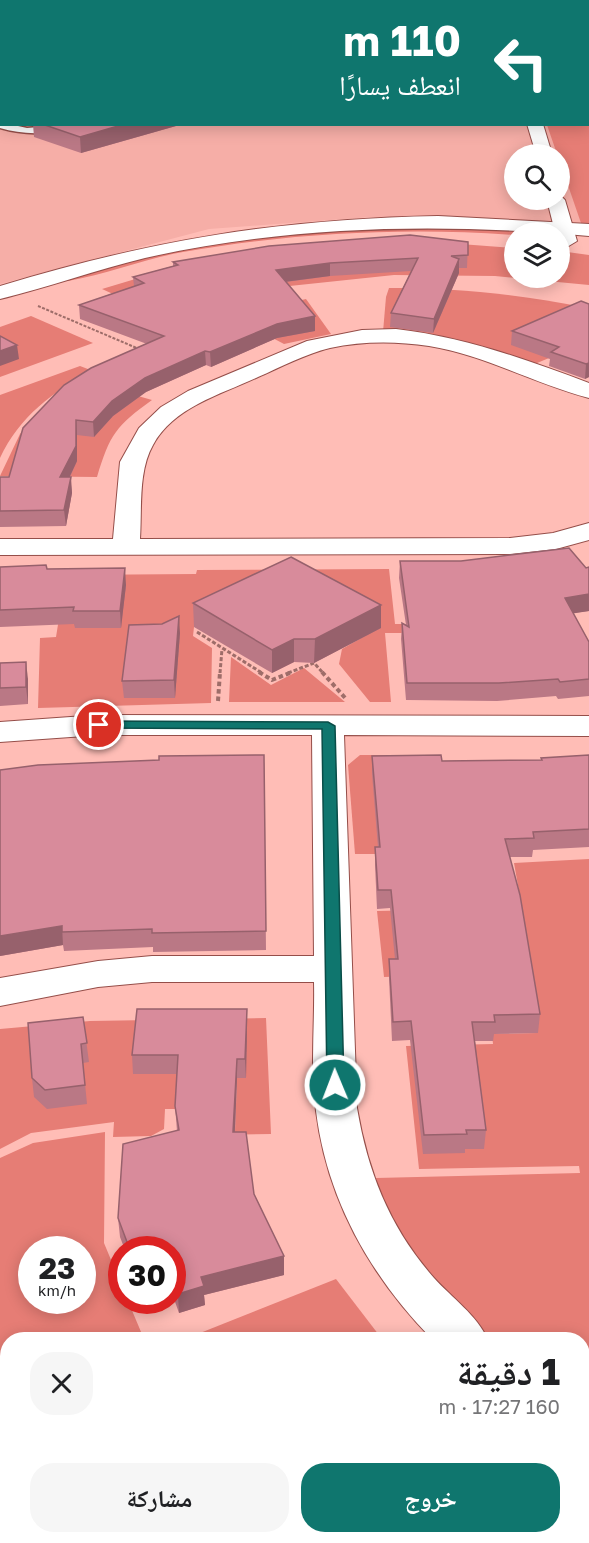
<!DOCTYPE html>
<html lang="ar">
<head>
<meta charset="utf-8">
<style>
  body { margin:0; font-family:"Golos Text","Noto Naskh Arabic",sans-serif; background:#f6f6f6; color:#202124; direction:rtl; height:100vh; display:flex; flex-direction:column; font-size:22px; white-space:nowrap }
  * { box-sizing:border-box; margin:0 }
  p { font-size:20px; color:#757577 }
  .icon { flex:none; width:33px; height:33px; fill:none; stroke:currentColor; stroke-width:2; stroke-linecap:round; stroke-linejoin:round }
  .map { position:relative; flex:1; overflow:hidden; direction:ltr }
  .side { position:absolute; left:0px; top:1332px; width:590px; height:212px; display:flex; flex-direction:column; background:#fff; border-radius:24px 24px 0 0; box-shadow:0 3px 15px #0003; direction:rtl }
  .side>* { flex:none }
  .guide { position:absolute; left:0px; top:0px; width:590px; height:126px; box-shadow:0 3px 15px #0003; direction:rtl; background:#0f766e; color:#fff; overflow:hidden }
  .buttons { position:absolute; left:504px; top:144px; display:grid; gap:12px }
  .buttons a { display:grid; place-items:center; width:66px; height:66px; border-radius:50%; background:#fff; box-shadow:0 3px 15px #0003; font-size:30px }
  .speed { position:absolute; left:18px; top:1236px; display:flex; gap:12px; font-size:30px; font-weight:700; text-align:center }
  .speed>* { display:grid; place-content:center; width:78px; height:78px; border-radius:50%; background:#fff; box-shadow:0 3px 15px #0003; line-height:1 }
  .speed small { font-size:15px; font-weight:400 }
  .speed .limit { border:9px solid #d22; background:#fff; color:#111 }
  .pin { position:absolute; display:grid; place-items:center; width:51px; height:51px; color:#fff; margin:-26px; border:3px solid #fff; border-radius:50%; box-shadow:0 2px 6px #0007 }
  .me { position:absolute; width:66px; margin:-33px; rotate:359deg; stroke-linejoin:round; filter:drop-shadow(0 0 4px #0008) }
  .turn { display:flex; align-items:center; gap:21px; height:126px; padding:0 30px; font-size:27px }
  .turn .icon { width:78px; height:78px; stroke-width:2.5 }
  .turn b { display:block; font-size:42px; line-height:51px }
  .round { display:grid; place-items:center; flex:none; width:63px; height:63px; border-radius:24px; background:#f6f6f6 }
  .headline { display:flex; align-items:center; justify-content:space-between; height:102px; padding:0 30px }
  h1 { font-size:36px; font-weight:700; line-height:45px }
  .cta { display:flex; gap:12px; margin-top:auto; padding:12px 30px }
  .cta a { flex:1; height:69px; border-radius:24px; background:#0f766e; color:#fff; font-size:24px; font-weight:700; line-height:69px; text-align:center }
  .cta a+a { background:#f6f6f6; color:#202124 }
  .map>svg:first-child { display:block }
  .built { fill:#f6aea7; fill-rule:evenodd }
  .green { fill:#e67d75; fill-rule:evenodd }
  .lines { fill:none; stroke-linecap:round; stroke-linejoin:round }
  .service-casing { stroke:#954e49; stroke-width:3 }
  .minor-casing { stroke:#954e49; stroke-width:2 }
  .tertiary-casing { stroke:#954e49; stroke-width:2 }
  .secondary-casing { stroke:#954e49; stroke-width:2 }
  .path-far2 { stroke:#9e6d69; stroke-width:2; stroke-dasharray:3 1.5; stroke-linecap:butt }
  .path-far1 { stroke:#9e6d69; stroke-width:3; stroke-dasharray:4 2; stroke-linecap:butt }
  .path { stroke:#9e6d69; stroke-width:4; stroke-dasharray:4.5 3; stroke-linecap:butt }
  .service { fill:#fff; fill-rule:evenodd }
  .minor { fill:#fff; fill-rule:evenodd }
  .tertiary { fill:#fff; fill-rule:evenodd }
  .secondary { fill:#fff; fill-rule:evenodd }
  .wall { fill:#ba7885 }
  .shaded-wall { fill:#97616c }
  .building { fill:#d88b9b; stroke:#97616c; stroke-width:1.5 }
  .route { fill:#0f766e; stroke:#0a4d48; stroke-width:1.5 }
</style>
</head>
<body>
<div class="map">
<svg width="589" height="1543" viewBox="0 0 589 1543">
  <rect width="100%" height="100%" fill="#ffbdb6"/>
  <path class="built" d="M589,30V229L497,221L371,217L209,229L0,284V120L2,124H588ZM514,154H560V200H514Z"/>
  <g class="green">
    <path d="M589,115V227L582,226L560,162V154H557L547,125L588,124Z"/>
    <path d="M392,227L477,228L542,232H514V235C404,227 292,233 183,252C144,259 107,274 68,281V277L154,252L284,234Z"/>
    <path d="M447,243L514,248V278H560V251L589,255V285L495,276L394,275L242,291L157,314L102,289L152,274Z"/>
    <path d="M389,288C456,288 517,294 583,307L580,345L530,366L383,332L386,297Z"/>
    <path d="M306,299L331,334L284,344L231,316Z"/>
    <path d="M31,316L93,343L0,377V327Z"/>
    <path d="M80,366L93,371C53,391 19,417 0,458V395Z"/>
    <path d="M82,380L152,400C116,426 110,434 97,477L0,476L20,434L43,407Z"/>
    <path d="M389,569L395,624H405L407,633H385L391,702H370L339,664L342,649L363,637L291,580L194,627L193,636L212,648L211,703L38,708L40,638L56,637L66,575L196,574L197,570Z"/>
    <path d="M231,657L271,685L304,668L345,702H229Z"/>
    <path d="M360,755H438L440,773L378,854H355L348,765Z"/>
    <path d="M589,859V1406L582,1402V1340L479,1339L386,1225L376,1178L580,1173L579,1166L419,1169L406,1046L493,1044L492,1034L537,1033L469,974L384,977L377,911L522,908L514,863Z"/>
    <path d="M266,1018L271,1134L210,1135L235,1131L237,1078L192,1074L177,1109H165L164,1129L151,1136L113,1137L114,1122L31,1133L0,1149V1029L90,1021Z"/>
    <path d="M105,1132L104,1243L121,1284L122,1300L128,1301L144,1339L8,1340L7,1532L0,1524V1158L33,1143ZM32,1250H82V1300H32Z"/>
    <path d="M336,1279L382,1339H185Z"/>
    <path d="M582,1503L589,1508V1528L583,1543H18L12,1536H582Z"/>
  </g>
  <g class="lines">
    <g class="service-casing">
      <path id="service" d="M0,122L27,128L75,124C53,136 24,135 0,128Z"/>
    </g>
    <g class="minor-casing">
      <g id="minor">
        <path d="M527,124H543L552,154H536Z"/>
        <path d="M560,195L565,200L577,241L567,247L560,244V232H555L547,200H560Z"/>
        <path d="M396,329C464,337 525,359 589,383V398C535,384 485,355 429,346C396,341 362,341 330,348C305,354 281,367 258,377C222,394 173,407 153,445C138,471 142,509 140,539L510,538L553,533L589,523V540L556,549L510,554L0,555V539H113L120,462L139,428L161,407L188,391L307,341L362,330Z"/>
        <path d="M99,715L589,716V736L344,735L357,1108C368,1173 390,1228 434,1278C452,1298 477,1315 488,1340H433C371,1277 327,1200 316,1111C310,1069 315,1024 314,982H152L98,987L0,1006V978L98,961L152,956H314L312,735H99L0,742V722Z"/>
        <path d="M582,1393L589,1395V1441L582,1439Z"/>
      </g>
    </g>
    <g class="tertiary-casing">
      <g id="tertiary">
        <path d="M0,0H7L8,2H2V7Z"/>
        <path d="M250,0H268L269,2H251Z"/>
        <path d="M462,0H481L482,2H463Z"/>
        <path d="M492,0H511L512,2H493Z"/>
        <rect x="588" y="23" width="1" height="8"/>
        <rect x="588" y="104" width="1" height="10"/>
        <path d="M438,216L589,224V236C441,223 291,225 145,258C96,270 49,287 0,299V286C151,240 280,219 438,216Z"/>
      </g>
    </g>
    <g class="secondary-casing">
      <g id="secondary">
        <path d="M398,0H416L397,2Z"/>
        <path d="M433,0H451L432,2Z"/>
        <rect x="0" y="113" width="2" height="10"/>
      </g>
    </g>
    <path class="path-far2" d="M38,306L139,349"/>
    <g class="path-far1">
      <path d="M197,632L262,673"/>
      <path d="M220,673L222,649"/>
      <path d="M288,673L314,663L323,673"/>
    </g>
    <g class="path">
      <path d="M259,672L272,680L292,672"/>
      <path d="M322,672L347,700"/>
      <path d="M218,701L220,672"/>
    </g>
    <use href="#service" class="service"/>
    <use href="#minor" class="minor"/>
    <use href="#tertiary" class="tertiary"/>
    <use href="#secondary" class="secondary"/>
  </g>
  <g class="wall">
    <path d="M2,9V34L0,33V11Z"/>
    <path d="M33,124H183L81,153L34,137Z"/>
    <path d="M468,242L467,268H459V273L433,333L390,327L391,313L411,271L330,276L286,282L315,331L277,338L211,367L206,365L146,392L113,416L94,437L77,435V461L70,477L72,493L66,526L0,527V477H9L147,344L80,319L79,305L134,286L133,277L173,266V262Z"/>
    <path d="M589,304V377L585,379L549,366L550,359L511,345L512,331Z"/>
    <path d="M400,561L586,568L589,567V611L573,613L589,642V696L558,699L556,696L497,701L406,700L401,639L402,623L406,625L399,578Z"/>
    <path d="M0,567L47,569L126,585L121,628H75L74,624L0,627Z"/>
    <path d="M193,603L381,628L314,663L294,662L272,673L194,627Z"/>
    <path d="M180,633L175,698H124L122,681Z"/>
    <path d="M0,663L28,679V704L0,706Z"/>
    <path d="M264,755L266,950L153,952V947L64,951L63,945L0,956V770Z"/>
    <path d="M589,755V847L533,850L532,857H510L540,1014L538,1033L494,1034L493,1041H475L486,1130L484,1149H465V1153L423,1154L410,1040L392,1041L389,978V959H395L390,908L377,909L375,865V847H378L372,774V756L442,761L541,760V758Z"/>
    <path d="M247,1009L246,1078H237L235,1132L254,1194L284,1256V1275L204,1295L205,1305L179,1313L174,1299L172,1300V1250H125L120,1237L118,1218L177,1131L175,1106L177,1074H133L132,1055Z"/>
    <path d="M83,1017L89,1062L83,1063L87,1104L47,1109L34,1097L32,1078Z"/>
  </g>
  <g class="shaded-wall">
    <path d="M241,0H250V2H235Z"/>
    <path d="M125,124H183L81,153L80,137Z"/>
    <path d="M459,259V273L433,333L434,319Z"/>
    <path d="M330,263V276L276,283V270Z"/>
    <path d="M315,316V331L277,338L211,367L210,352L277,324Z"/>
    <path d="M17,345L19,359L0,366V351Z"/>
    <path d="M205,351L206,365L146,392L113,416L94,437L93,422L112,401L145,378Z"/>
    <path d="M589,363V377L585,379L586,364Z"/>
    <path d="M76,420L77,435V461L62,493L60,477Z"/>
    <path d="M71,477L72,493L66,526L64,510Z"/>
    <path d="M125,568L126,585L121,628L120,611Z"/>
    <path d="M589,594V611L563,615L565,598Z"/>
    <path d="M381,605V628L314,663L315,639Z"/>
    <path d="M179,616L180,633L175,698L174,680Z"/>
    <path d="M294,639V662L272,673V650Z"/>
    <path d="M26,662L28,679V704L26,687Z"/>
    <path d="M62,926L63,945L0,956V936Z"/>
    <path d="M247,1009V1028L246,1078L245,1059Z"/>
    <path d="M237,1059V1078L234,1151L233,1132Z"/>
    <path d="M284,1256V1275L204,1295L205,1305L179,1313L178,1294L201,1277Z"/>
    <path d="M172,1280L174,1299L172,1300Z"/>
    <path d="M146,1300H170L147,1309Z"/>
  </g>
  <g class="building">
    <path d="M7,0H241L235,2H6Z"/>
    <path d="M2,9V19H0V11Z"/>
    <path d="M42,124H125L80,137Z"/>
    <path d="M410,235L468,242V255L451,256L459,259L434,319L391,313L418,258L330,263L276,270L315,316L277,324L210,352L205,351L145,378L112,401L93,422L76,420V446L60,477H71L64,510L0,511V477H9L23,428L64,385L91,368L164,336L79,305L144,283L133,277L178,265L173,262L269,246Z"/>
    <path d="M581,301L589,304V363L586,364L551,352L559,347L512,331Z"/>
    <path d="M0,336L17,345L0,351Z"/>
    <path d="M569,548L586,568L589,567V594L565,598L589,642V679L560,682L558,679L499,683H407L402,623L409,627L400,561H461Z"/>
    <path d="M291,557L381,605L315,639H294L272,650L193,603Z"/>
    <path d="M46,565L47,569L125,568L120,611H73L74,607L0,610V567Z"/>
    <path d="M179,616L174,680L122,681L129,625L162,624Z"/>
    <path d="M26,662V687L0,688V663Z"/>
    <path d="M264,755L266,931L152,933V929L62,932V926L0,936V770L38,765L159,760V756Z"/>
    <path d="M441,755L442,761L542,760L541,758L589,755V829L533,832L534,838L505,839L520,895L540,1014L494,1015L495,1022H472L486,1130H466L467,1134L424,1135L411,1021L393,1022L389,959H398L391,890H378L375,847H380L372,756Z"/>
    <path d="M137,1009H247L245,1059H237L233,1132H246L254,1194L284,1256L201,1277L204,1286L178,1294L172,1280V1250H130L118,1218L123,1144L179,1130L175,1106L178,1055H132Z"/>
    <path d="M83,1017L87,1043L81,1044L85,1085L45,1090L32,1078L28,1023Z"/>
  </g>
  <path class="route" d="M99,721L328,722L335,726L344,1085L341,1090L335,1091L327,1085L322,729L94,728L93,725Z"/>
</svg>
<div class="buttons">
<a><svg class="icon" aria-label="search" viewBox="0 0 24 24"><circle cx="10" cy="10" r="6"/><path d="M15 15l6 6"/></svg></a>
<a><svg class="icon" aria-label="layers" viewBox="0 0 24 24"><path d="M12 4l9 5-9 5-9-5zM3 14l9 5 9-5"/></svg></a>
</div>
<div class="speed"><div>23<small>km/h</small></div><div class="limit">30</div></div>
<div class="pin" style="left:99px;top:725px;background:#d93025"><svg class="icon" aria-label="arrive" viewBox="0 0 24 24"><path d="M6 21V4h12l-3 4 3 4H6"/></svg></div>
<svg class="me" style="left:335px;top:1085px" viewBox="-20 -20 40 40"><circle r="17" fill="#0f766e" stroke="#fff" stroke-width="3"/><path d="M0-11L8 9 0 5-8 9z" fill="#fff"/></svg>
<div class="guide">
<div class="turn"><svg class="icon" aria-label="left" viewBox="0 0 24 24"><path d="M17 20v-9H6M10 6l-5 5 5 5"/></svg><div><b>110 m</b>انعطف يسارًا</div></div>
</div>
<section class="side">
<div class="headline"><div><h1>1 دقيقة</h1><p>160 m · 17:27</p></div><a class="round"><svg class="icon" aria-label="close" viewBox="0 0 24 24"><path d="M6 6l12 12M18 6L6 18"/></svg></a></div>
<div class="cta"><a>خروج</a><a>مشاركة</a></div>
</section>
</div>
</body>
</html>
